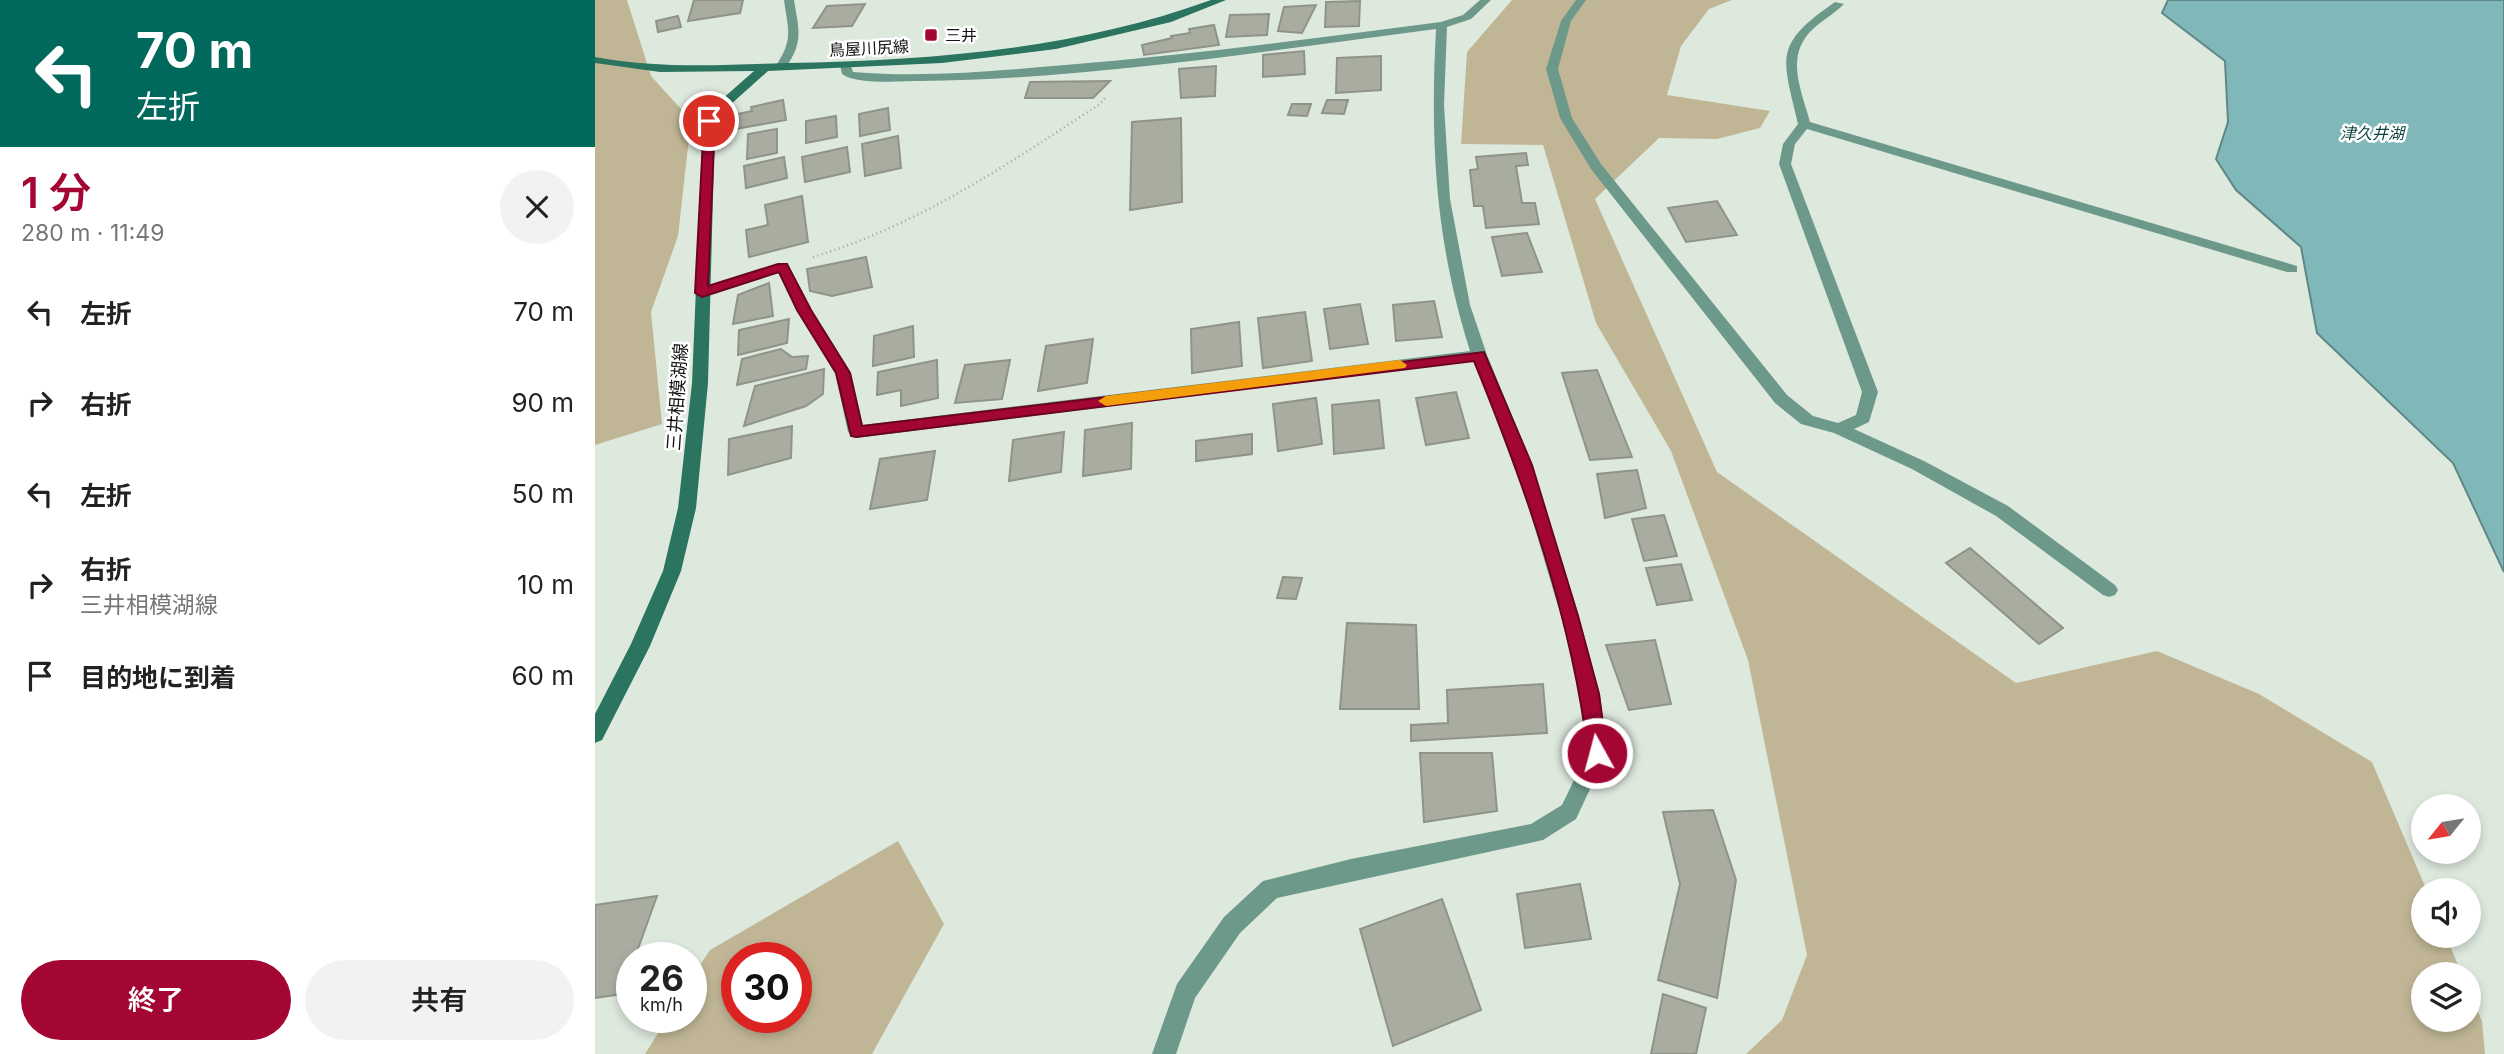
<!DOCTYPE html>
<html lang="ja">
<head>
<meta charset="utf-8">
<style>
  body { margin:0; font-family:Inter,"Noto Sans JP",sans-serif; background:#f2f2f2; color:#222; height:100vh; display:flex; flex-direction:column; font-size:26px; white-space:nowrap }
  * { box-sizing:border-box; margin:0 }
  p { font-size:23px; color:#767676 }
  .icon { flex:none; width:38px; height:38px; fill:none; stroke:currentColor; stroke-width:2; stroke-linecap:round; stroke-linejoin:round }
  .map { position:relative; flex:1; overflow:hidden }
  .panel { display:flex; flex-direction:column; background:#fff; width:595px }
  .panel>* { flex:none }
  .top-card { background:#00695c; color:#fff; overflow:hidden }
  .needle { width:46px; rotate:240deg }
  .tools { position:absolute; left:1816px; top:794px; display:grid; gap:14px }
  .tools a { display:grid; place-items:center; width:70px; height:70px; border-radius:50%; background:#fff; box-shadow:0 4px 10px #0003; font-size:35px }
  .speed { position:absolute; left:21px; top:942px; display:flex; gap:14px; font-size:35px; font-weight:700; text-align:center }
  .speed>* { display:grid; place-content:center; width:91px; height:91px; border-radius:50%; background:#fff; box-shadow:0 4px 10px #0003; line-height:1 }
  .speed small { font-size:18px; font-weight:400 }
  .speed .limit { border:10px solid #d22; background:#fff; color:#111 }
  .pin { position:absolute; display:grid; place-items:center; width:60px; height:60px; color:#fff; margin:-30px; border:4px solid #fff; border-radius:50%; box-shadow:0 2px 7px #0007 }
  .me { position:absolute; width:77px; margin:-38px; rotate:353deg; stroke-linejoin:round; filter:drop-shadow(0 0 5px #0008) }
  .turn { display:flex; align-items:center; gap:24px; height:147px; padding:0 21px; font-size:32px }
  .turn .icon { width:91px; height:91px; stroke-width:2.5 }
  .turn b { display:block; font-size:49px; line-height:60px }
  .round { display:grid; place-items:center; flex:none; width:74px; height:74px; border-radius:37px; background:#f2f2f2 }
  .headline { display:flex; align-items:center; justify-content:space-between; height:119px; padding:0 21px }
  h1 { font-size:42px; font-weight:600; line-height:52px; color:#a40634 }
  .action { display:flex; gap:14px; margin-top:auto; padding:14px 21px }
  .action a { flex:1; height:80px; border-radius:42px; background:#a40634; color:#fff; font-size:28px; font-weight:600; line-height:80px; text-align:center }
  .action a+a { background:#f2f2f2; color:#222 }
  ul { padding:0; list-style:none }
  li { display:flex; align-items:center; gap:21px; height:91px; padding:0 21px }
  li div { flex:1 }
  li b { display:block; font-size:26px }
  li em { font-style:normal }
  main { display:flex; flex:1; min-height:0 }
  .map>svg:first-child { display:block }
  .green { fill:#c0b696; fill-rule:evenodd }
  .water { fill:#80b8b9; stroke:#5f8787; stroke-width:2 }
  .building { fill:#a9ada0; stroke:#909387; stroke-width:2 }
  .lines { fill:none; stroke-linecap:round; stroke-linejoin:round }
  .path { stroke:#9ca59c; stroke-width:2.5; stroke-dasharray:1 3.5; stroke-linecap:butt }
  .minor { fill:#6d998a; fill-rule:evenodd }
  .secondary { fill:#2b745f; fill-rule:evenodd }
  .route { fill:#a40634; stroke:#6b0422; stroke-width:2 }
  .slow { fill:#f59e0b }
  .poi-dot { fill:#a40634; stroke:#fff; stroke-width:2.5 }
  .labels { text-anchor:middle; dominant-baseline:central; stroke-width:5; stroke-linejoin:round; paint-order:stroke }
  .far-poi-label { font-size:16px; fill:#111411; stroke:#fff; text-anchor:start }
  .far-street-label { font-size:16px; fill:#111411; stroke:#fff }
  .far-water-label { font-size:16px; font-style:italic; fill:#0e4344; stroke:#fff }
  .street-label { font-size:18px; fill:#111411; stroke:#fff }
</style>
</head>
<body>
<main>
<section class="panel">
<div class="top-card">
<div class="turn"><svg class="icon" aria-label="left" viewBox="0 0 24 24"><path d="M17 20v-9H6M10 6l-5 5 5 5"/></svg><div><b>70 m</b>左折</div></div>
</div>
<div class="headline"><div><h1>1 分</h1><p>280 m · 11:49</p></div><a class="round"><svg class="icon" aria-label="close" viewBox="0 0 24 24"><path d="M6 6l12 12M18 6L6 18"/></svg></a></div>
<ul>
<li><svg class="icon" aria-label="left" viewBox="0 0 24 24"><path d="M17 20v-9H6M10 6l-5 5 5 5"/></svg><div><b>左折</b></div><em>70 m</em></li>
<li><svg class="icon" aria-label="right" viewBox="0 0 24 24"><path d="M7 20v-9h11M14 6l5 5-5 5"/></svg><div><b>右折</b></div><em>90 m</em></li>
<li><svg class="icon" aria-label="left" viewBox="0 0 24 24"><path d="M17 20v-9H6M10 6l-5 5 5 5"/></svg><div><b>左折</b></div><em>50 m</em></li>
<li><svg class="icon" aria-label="right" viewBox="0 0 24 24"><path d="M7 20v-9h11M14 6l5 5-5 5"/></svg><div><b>右折</b><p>三井相模湖線</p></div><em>10 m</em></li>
<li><svg class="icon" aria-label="arrive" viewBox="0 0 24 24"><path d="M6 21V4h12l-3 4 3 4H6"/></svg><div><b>目的地に到着</b></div><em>60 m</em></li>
</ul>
<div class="action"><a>終了</a><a>共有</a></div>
</section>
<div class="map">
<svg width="1909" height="1054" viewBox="0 0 1909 1054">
  <rect width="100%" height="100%" fill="#dee9de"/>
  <g class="green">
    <path d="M0,0H32L56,76L96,120L83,236L56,312L67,424L0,445Z"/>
    <path d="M917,0H1137L1114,9L1086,46L1072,95L1175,111L1165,128L1122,139L1064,138L1000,199L1122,472L1421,683L1562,651L1664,694L1777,762L1832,891H1829V936H1851L1867,975H1829V1020H1874V991L1887,1021L1890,1054H1151L1187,1020L1212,955L1153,660L1076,451L1001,323L948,145L866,144L872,52Z"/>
    <path d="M303,841L349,924L277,1054H50L73,1017H96V979L115,950ZM142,957H201V1017H142Z"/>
  </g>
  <path class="water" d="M1573,0H1909V572L1858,463L1722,333L1706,247L1641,190L1621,159L1633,122L1630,61L1567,13Z"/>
  <g class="building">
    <path d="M99,0H148L145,13L93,21Z"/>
    <path d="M765,1L764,26L730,27L731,2Z"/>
    <path d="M270,4L257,26L218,28L232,6Z"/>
    <path d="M721,5L707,33L683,31L689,7Z"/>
    <path d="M674,14L672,35L631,37L635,15Z"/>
    <path d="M83,16L86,27L63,32L61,21Z"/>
    <path d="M619,25L624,45L549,55L547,45L577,38L576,36L595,33L594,29Z"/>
    <path d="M709,51L710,74L668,77V55Z"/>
    <path d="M786,56V90L741,93L742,58Z"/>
    <path d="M621,66L620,96L586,98L584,69Z"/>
    <path d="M515,81L498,98H430L435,82Z"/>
    <path d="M188,100L191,120L140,129L138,115L157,111L156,107Z"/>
    <path d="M732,100H753L749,114L727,113Z"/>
    <path d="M697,104H716L712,116L693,115Z"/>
    <path d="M293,108L295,130L265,136L264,114Z"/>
    <path d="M241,116L242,137L211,143V121Z"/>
    <path d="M586,118L587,202L535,210L537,122Z"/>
    <path d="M182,129V153L152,159L153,134Z"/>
    <path d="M303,136L306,168L270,176L267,144Z"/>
    <path d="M252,147L255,172L210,182L207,157Z"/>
    <path d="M931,153L933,165L921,166L927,203H940L944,224L891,228L888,206H879L875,170L883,169L881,157Z"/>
    <path d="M189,157L192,178L151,188L149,166Z"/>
    <path d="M207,196L213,242L154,257L151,230L173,225L170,205Z"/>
    <path d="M1122,201L1142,235L1091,242L1073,208Z"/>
    <path d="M932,233L947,272L907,276L897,237Z"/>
    <path d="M271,257L277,287L237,296L215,291L212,269Z"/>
    <path d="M174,283L178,316L138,324L143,295Z"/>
    <path d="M839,301L847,337L801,341L798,305Z"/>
    <path d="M765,304L773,344L735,349L729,309Z"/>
    <path d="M710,312L717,361L668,368L663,318Z"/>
    <path d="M194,319L192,343L143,355L144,330Z"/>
    <path d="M644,322L647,366L597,373L596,329Z"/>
    <path d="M318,326L319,357L278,366L279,336Z"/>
    <path d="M498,339L492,383L443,391L451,346Z"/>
    <path d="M186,349L197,357L213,356L211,369L142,385L147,359Z"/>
    <path d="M342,360L343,398L306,406V390L282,395L283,372Z"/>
    <path d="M415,360L407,399L360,403L370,365Z"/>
    <path d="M229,369L228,394L211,406L149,426L160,386Z"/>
    <path d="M1002,370L1037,457L995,460L967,373Z"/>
    <path d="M861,392L874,438L831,445L821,398Z"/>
    <path d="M721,398L727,444L683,451L678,404Z"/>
    <path d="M784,400L789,448L739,454L737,405Z"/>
    <path d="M537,423L536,469L488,476L490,430Z"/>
    <path d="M197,426L196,458L133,475L134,439Z"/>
    <path d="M469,432L466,472L414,481L418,440Z"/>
    <path d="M657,434V454L601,461V441Z"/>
    <path d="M340,451L332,500L275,509L285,459Z"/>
    <path d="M1042,470L1051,508L1010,518L1002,474Z"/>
    <path d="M1069,515L1082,556L1049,561L1037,519Z"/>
    <path d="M1375,548L1468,628L1444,644L1351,563Z"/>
    <path d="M1086,564L1097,600L1062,605L1051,568Z"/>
    <path d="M688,577L707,578L701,599L682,598Z"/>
    <path d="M752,623L821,625L824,709H745Z"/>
    <path d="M1060,640L1076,704L1034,710L1011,645Z"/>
    <path d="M948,684L952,733L816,741V725L853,723L852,690Z"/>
    <path d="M825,753H897L902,811L829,822Z"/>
    <path d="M1118,810L1141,880L1122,998L1063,980L1085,884L1068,812Z"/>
    <path d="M985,884L996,939L930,948L922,894Z"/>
    <path d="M62,896L40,957H37V967L27,994L0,998V905Z"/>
    <path d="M847,899L886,1010L798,1046L765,929Z"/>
    <path d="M1068,994L1111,1008L1101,1054H1056Z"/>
  </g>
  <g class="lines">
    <path class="path" d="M218,257C324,225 413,164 505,104L512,96"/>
    <g class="minor">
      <path d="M189,0H199C204,32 209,41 190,69L186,70L180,67C199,40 193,30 189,0Z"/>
      <path d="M885,0H896L876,19L852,27L849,105L855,199L875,305L892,355L937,465L984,616L1005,694L1012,753L981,819L948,840L682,898L645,933L600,998L581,1054H557L582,984L629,917L668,881L756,859L936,824L967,805L992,753L985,694L966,616L921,465L879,361L261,438L253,432L240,373L202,310L183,273L107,298L100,293L102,290L182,264H192L216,310L256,373L268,425L875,351C840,240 835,144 841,29C670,51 498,79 325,81C306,81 262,85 247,74L245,65L251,62L255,63L258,72C329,78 400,71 470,65C596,55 721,38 846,22L868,15Z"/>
      <path d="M981,0H991L976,21L963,69L977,118L1006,164L1192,395L1218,416L1243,423L1261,415L1267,392L1184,164L1188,144L1203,124C1187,56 1178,45 1240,2L1249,4C1240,13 1228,20 1219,28C1189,55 1206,89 1215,122L1702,266V272H1692L1212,129L1200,144L1196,164L1283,392L1274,422L1259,429L1329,461L1413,506L1520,585L1523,590L1520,595L1514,597L1508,595L1401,516L1317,469L1239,433L1206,424L1180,403L996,169L965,118L951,69L966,21Z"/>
    </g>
    <path class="secondary" d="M616,0H631L576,22L461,49L347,63L173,71L125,114L120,121L113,383L101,508L86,571L55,646L7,740L0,743V714L36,644L68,571L83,508L97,383L108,121L117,108L159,71L65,72L0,63V57C64,69 127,65 191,63C337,60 478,50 616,0Z"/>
  </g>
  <path class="route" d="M114,118L120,121L113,286L183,264H192L216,310L255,373L267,426L889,352L937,465L983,616L1004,694L1012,753L1009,759L1002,761L996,759L993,753C977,618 930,486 879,361L261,437L256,436L241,373L202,310L184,272L107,297L100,293L109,121Z"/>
  <path class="slow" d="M805,360L812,365L810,368L511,406L503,401L511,396Z"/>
  <rect class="poi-dot" x="329" y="28" width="14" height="14" rx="3.5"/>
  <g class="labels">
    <g class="far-poi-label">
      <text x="350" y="35">三井</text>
    </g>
    <g class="far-street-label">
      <text transform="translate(274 48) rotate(-3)">鳥屋川尻線</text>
    </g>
    <g class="far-water-label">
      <text x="1777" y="133">津久井湖</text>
    </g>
    <g class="street-label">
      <text transform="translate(82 397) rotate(-86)">三井相模湖線</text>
    </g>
  </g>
</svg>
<div class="tools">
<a><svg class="needle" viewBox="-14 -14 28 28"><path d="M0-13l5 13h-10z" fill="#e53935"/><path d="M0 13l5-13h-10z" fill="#767676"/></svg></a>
<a><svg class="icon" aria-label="sound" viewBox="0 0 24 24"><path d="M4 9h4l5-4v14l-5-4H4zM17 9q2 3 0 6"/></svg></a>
<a><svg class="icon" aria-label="layers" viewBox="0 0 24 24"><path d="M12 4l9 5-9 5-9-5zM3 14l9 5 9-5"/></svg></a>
</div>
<div class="speed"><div>26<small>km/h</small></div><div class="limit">30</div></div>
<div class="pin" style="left:114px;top:121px;background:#d93025"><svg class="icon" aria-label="arrive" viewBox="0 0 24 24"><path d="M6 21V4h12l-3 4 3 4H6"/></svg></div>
<svg class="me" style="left:1002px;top:753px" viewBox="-20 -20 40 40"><circle r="17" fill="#a40634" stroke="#fff" stroke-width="3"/><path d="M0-11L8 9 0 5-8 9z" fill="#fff"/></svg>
</div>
</main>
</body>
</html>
